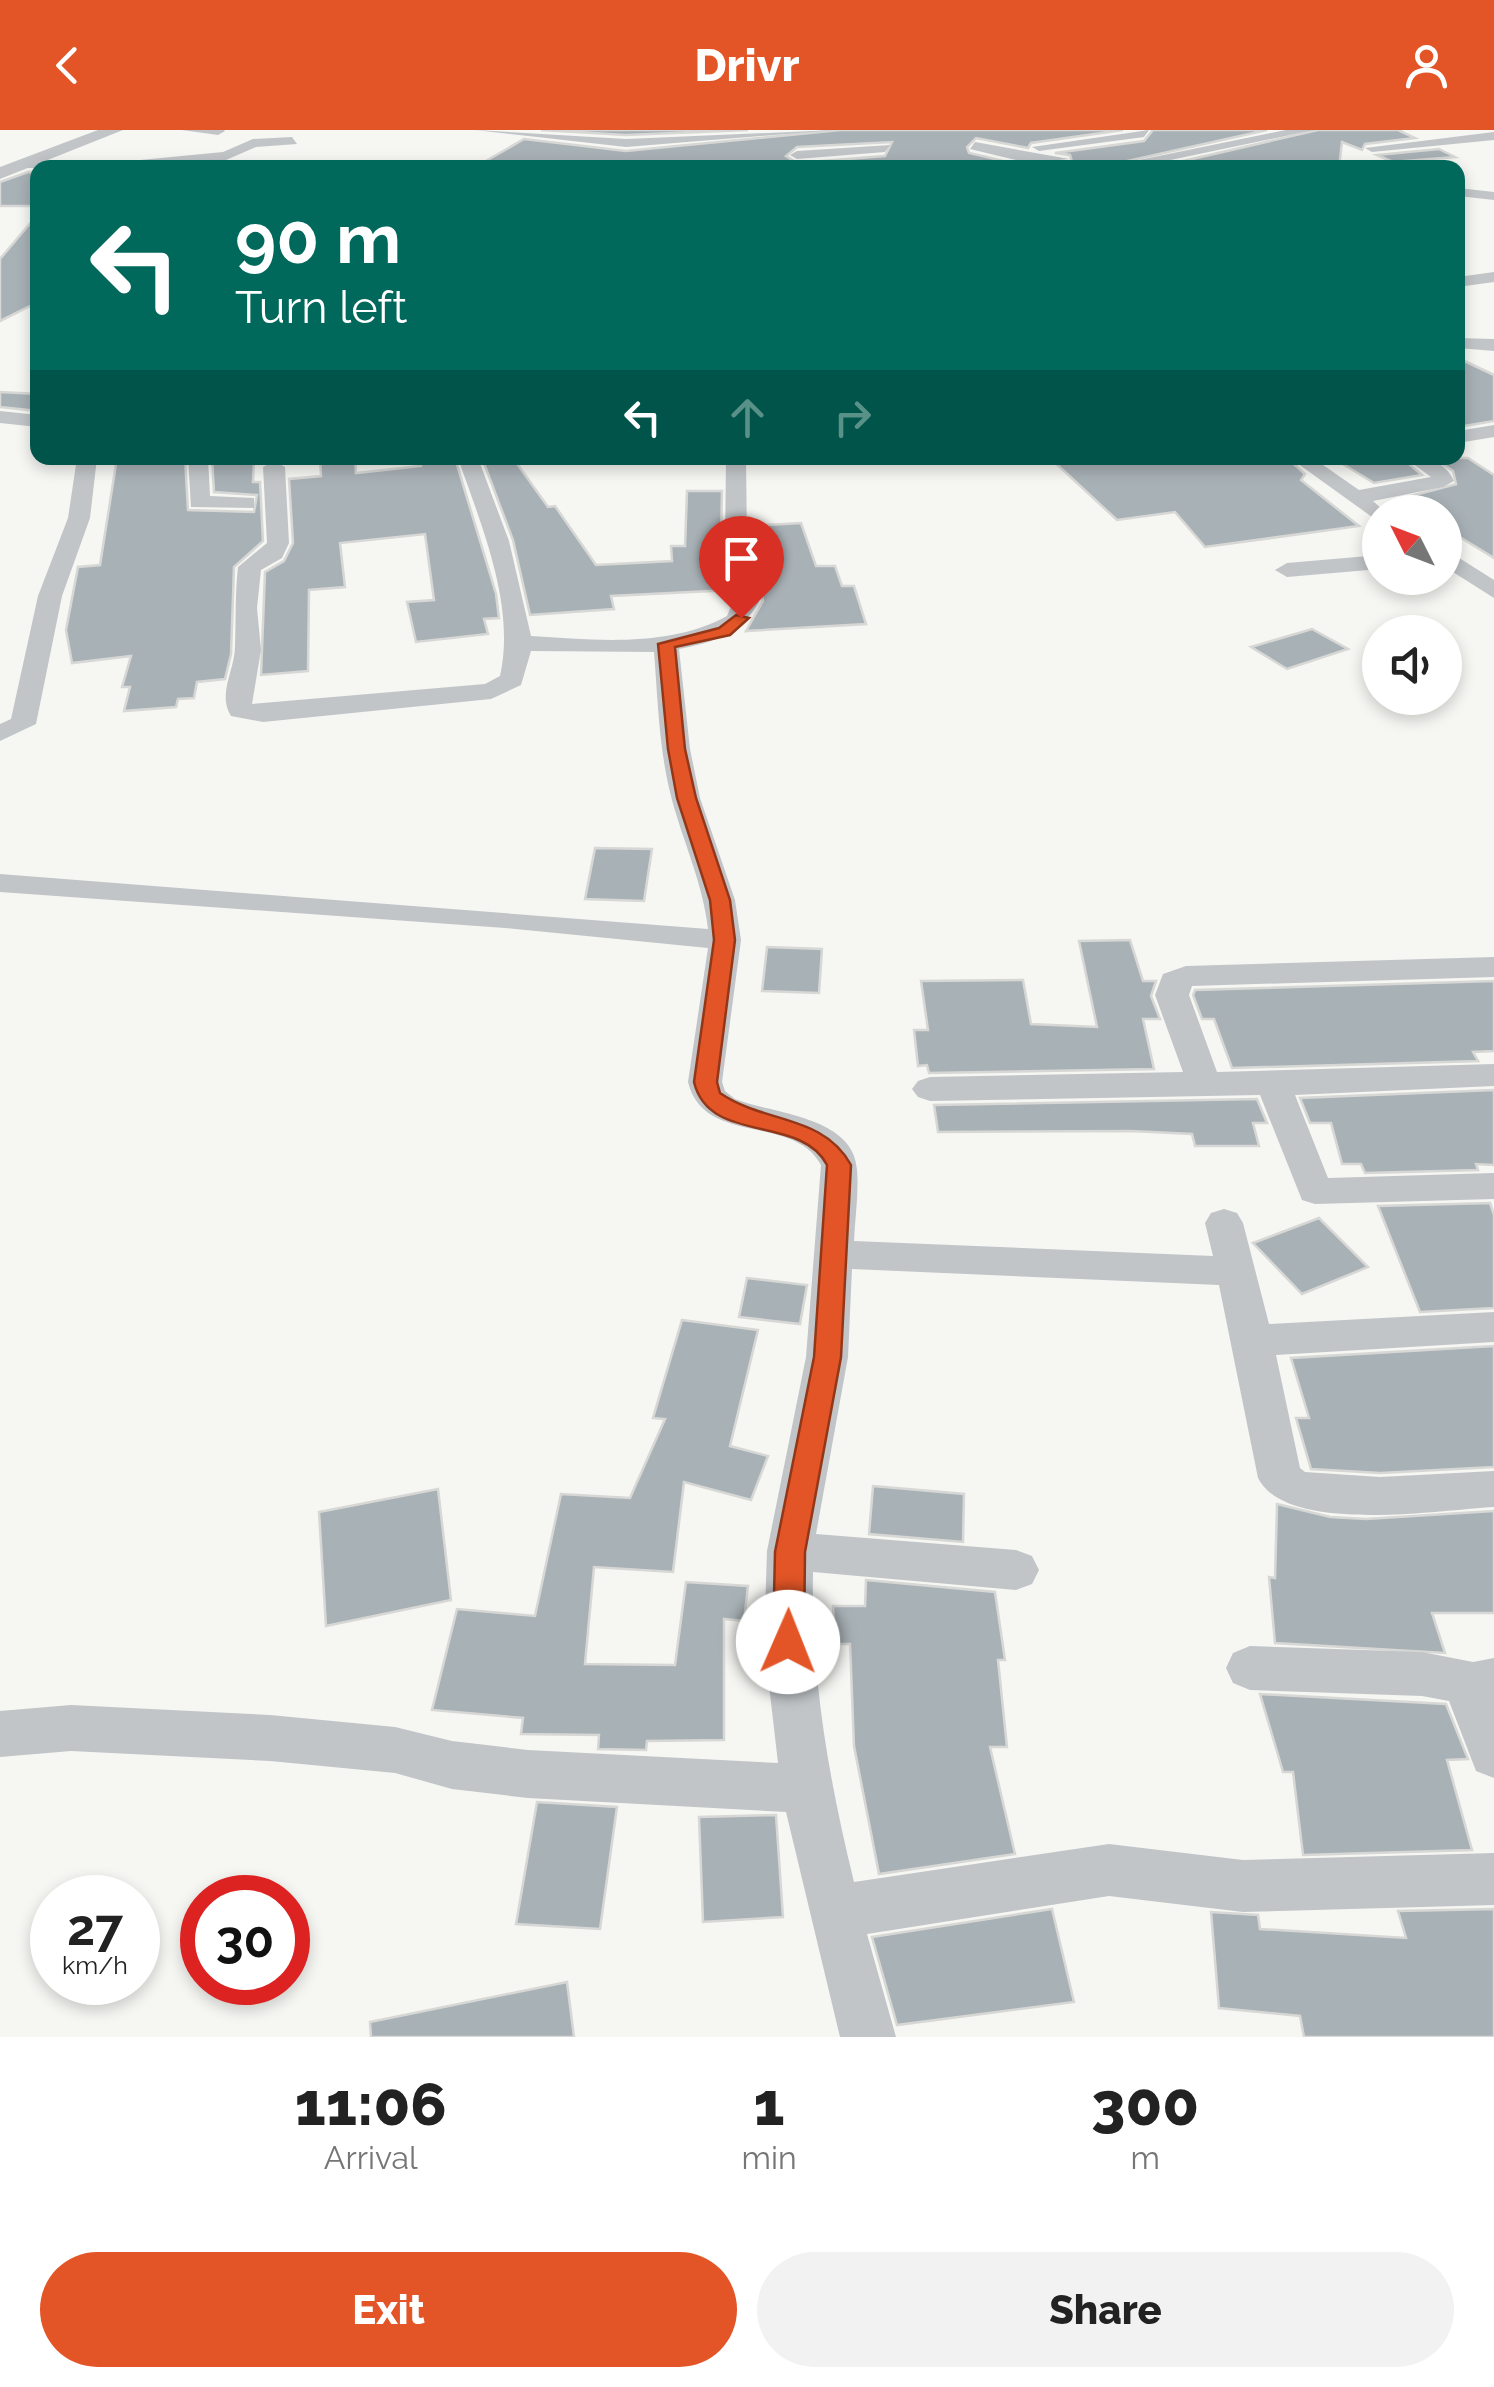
<!DOCTYPE html>
<html lang="en">
<head>
<meta charset="utf-8">
<style>
  body { margin:0; font-family:Raleway,sans-serif; background:#f2f2f2; color:#222; height:100vh; display:flex; flex-direction:column; font-size:38px; white-space:nowrap }
  * { box-sizing:border-box; margin:0 }
  p { font-size:32px; color:#767676 }
  .icon { flex:none; width:55px; height:55px; fill:none; stroke:currentColor; stroke-width:2; stroke-linecap:round; stroke-linejoin:round }
  .map { position:relative; height:1907px; overflow:hidden }
  .drawer { display:flex; flex-direction:column; background:#fff; flex:1 }
  .drawer>* { flex:none }
  .top-card { position:absolute; left:30px; top:30px; width:1435px; height:305px; border-radius:20px; box-shadow:0 5px 15px #0003; background:#00695c; color:#fff; overflow:hidden }
  .needle { width:65px; rotate:312deg }
  .tools { position:absolute; left:1362px; top:365px; display:grid; gap:20px }
  .tools a { display:grid; place-items:center; width:100px; height:100px; border-radius:50%; background:#fff; box-shadow:0 5px 15px #0003; font-size:50px }
  .speed { position:absolute; left:30px; top:1745px; display:flex; gap:20px; font-size:50px; font-weight:700; text-align:center }
  .speed>* { display:grid; place-content:center; width:130px; height:130px; border-radius:50%; background:#fff; box-shadow:0 5px 15px #0003; line-height:1 }
  .speed small { font-size:25px; font-weight:400 }
  .speed .limit { border:15px solid #d22; background:#fff; color:#111 }
  .pin { position:absolute; display:grid; place-items:center; width:85px; height:85px; color:#fff; margin:-102px -42px; border-radius:50% 50% 50% 0; rotate:-45deg; box-shadow:0 0 10px #0007 }
  .pin .icon { rotate:45deg }
  .me { position:absolute; width:110px; margin:-55px; rotate:1deg; stroke-linejoin:round; filter:drop-shadow(0 0 8px #0008) }
  .turn { display:flex; align-items:center; gap:35px; height:210px; padding:0 40px; font-size:45px }
  .turn .icon { width:130px; height:130px; stroke-width:2.5 }
  .turn b { display:block; font-size:70px; line-height:85px }
  .lanes { display:flex; align-items:center; height:95px; padding:0 40px; background:#0003; justify-content:center; gap:50px; direction:ltr }
  .lanes .off { opacity:.35 }
  .eta { display:flex; justify-content:space-evenly; align-items:center; height:170px; text-align:center }
  .eta b { font-size:60px; font-weight:800; line-height:70px }
  .cta { display:flex; gap:20px; margin-top:auto; padding:20px 40px }
  .cta a { flex:1; height:115px; border-radius:60px; background:#e35526; color:#fff; font-size:40px; font-weight:800; line-height:115px; text-align:center }
  .cta a+a { background:#f2f2f2; color:#222 }
  header { display:flex; justify-content:space-between; align-items:center; height:130px; padding:0 40px; background:#e35526; color:#fff; font-size:45px; font-weight:800 }
  .map>svg:first-child { display:block }
  .building { fill:#a8b1b6; stroke:#d7d8d5; stroke-width:2.5; fill-rule:evenodd }
  .lines { fill:none; stroke-linecap:round; stroke-linejoin:round }
  .minor { fill:#c1c5c8; fill-rule:evenodd }
  .tertiary { fill:#c1c5c8; fill-rule:evenodd }
  .route { fill:#e35526; stroke:#943719; stroke-width:2.5 }
</style>
</head>
<body>
<header><svg class="icon" aria-label="back" viewBox="0 0 24 24"><path d="M15 5l-7 7 7 7"/></svg>Drivr<svg class="icon" aria-label="person" viewBox="0 0 24 24"><circle cx="12" cy="8" r="4"/><path d="M4 21q1-7 8-7t8 7"/></svg></header>
<div class="map">
<svg width="1494" height="1907" viewBox="0 0 1494 1907">
  <rect width="100%" height="100%" fill="#f6f6f3"/>
  <g class="building">
    <path d="M541,0H748L626,5Z"/>
    <path d="M840,0H1123L1031,13L1028,18L976,8L967,17L969,23L1029,37L1072,32L1070,25L1055,23L1144,11L1153,0H1267L1096,38H474L524,9L626,21ZM892,12L885,26L797,33L786,26L797,17Z"/>
    <path d="M1318,0H1398L1415,8L1365,14L1362,20L1342,12L1339,38H1153Z"/>
    <path d="M1439,19L1455,27L1393,32L1377,25Z"/>
    <path d="M28,42H38V76H0V52Z"/>
    <path d="M38,84V172L0,191V129Z"/>
    <path d="M1458,228L1494,245V291L1458,297Z"/>
    <path d="M0,262L38,264V281L0,277Z"/>
    <path d="M161,328H185L188,380L254,382L257,365L214,362L212,328H254L253,352H260L263,411L234,437L231,524L225,549L197,552L194,568L178,569L176,577L124,581L130,557H122L131,526L72,533L66,500L78,437L100,435L116,334Z"/>
    <path d="M320,328H355L356,343L421,336L420,328H455L496,464L499,488L484,489L488,504L416,512L407,472L434,470L425,404L340,413L345,457L309,460L308,541L261,545L265,442L284,431L293,413L289,349L321,346Z"/>
    <path d="M482,328H513L548,377L555,376L596,435L672,431L671,416H685L687,361H722L721,412L731,460L611,466L614,479L530,485L513,410Z"/>
    <path d="M1050,328H1178L1179,331L1287,328L1305,344L1301,350L1359,396L1205,417L1175,382L1117,390Z"/>
    <path d="M1333,328H1402L1422,345L1374,353Z"/>
    <path d="M1434,328H1468L1494,345V428L1445,398V382H1421L1400,369L1456,354L1453,341Z"/>
    <path d="M801,393L816,436H835L842,456H854L866,494L746,501L763,471L751,396Z"/>
    <path d="M1312,499L1348,519L1287,539L1251,517Z"/>
    <path d="M595,718L652,719L644,771L585,769Z"/>
    <path d="M1130,810L1143,851H1156L1151,866L1160,889H1143L1154,939L929,943L927,935L918,936L914,900H928L921,851L1023,850L1031,894L1097,897L1079,811Z"/>
    <path d="M767,817L822,819L819,863L762,861Z"/>
    <path d="M1494,851V921L1473,922L1478,931L1232,938L1214,889H1202L1193,865L1195,860Z"/>
    <path d="M1494,960V1035L1476,1034L1478,1040L1365,1043L1361,1034H1342L1331,993H1310L1300,968Z"/>
    <path d="M1257,969L1267,993H1253L1259,1016H1195L1192,1004L1131,1001L938,1002L934,975Z"/>
    <path d="M1490,1073L1494,1085V1178L1420,1182L1378,1076Z"/>
    <path d="M1319,1088L1368,1137L1302,1164L1253,1113Z"/>
    <path d="M747,1148L807,1155L800,1194L739,1187Z"/>
    <path d="M682,1190L758,1200L730,1316L768,1326L751,1370L684,1352L673,1442L594,1437L585,1534L675,1535L686,1452L748,1456L744,1491L724,1489V1610L647,1611L646,1620L598,1619L599,1605L521,1604L523,1588L432,1580L457,1479L535,1486L561,1364L630,1368L665,1289L653,1288Z"/>
    <path d="M1494,1216V1337L1380,1343L1311,1339L1296,1288H1309L1291,1228Z"/>
    <path d="M873,1356L964,1364L963,1412L869,1404Z"/>
    <path d="M438,1359L451,1470L326,1496L319,1382Z"/>
    <path d="M1277,1374L1330,1387L1366,1389L1494,1381V1483H1432L1445,1523L1275,1513L1269,1447L1275,1448Z"/>
    <path d="M866,1450L995,1462L1005,1530H998L1007,1617H990L1015,1724L879,1744L854,1616L850,1514H835L833,1476H865Z"/>
    <path d="M1260,1564L1446,1574L1468,1629L1447,1630L1472,1720L1303,1725L1293,1642H1283Z"/>
    <path d="M537,1672L617,1677L600,1799L516,1794Z"/>
    <path d="M776,1685L783,1787L703,1792L699,1687Z"/>
    <path d="M1052,1779L1074,1872L897,1895L872,1807Z"/>
    <path d="M1494,1779V1907H1304L1300,1886L1219,1878L1211,1782L1258,1785L1260,1799L1406,1808L1398,1781Z"/>
    <path d="M567,1852L574,1907H371L370,1892Z"/>
  </g>
  <g class="lines">
    <g class="minor">
      <path d="M182,0H224L225,1L218,5Z"/>
      <path d="M475,0L626,9L836,0L626,17Z"/>
      <path d="M1149,0L1144,7L1039,21L1032,17Z"/>
      <path d="M1286,0H1314L1132,38H1100Z"/>
      <path d="M1494,2V10L1372,22L1365,18Z"/>
      <path d="M292,7L297,14L256,17L226,30L149,38H25L18,34L25,30L130,31L223,22L253,9Z"/>
      <path d="M975,12L1069,29L1029,33L970,19Z"/>
      <path d="M890,15L885,22L797,29L790,25L797,21Z"/>
      <path d="M1458,58L1494,62V70L1458,66Z"/>
      <path d="M1494,142V152L1458,157V147Z"/>
      <path d="M1458,208L1494,209V221L1458,218Z"/>
      <path d="M0,281L38,285V297L0,293Z"/>
      <path d="M1494,295V307L1458,313V301Z"/>
      <path d="M77,328H97L90,388L62,466L36,594L0,611V594L11,589L38,466L68,388Z"/>
      <path d="M188,328H208L210,366L254,368V378L191,377Z"/>
      <path d="M458,328H478L509,411L531,506C595,510 669,518 727,486L736,465L725,412L726,328H746L747,412L759,472C740,504 715,512 679,519L690,619L700,668L735,770L741,810L722,952L725,961L735,969C772,984 854,986 857,1040C859,1063 855,1087 854,1111L1213,1126L1205,1093L1211,1083L1224,1079L1237,1083L1243,1093L1269,1194L1494,1182V1212L1276,1225L1300,1338L1305,1342L1380,1347L1494,1341V1377C1439,1380 1287,1405 1258,1348L1219,1155L852,1139L848,1227L816,1404L1016,1420L1032,1426L1039,1440L1032,1454L1016,1460L813,1442C811,1548 829,1650 854,1752L1109,1714L1243,1730L1494,1723V1775L1243,1782L1109,1766L867,1804L896,1907H840L786,1682L528,1668L452,1659L395,1643L270,1631L71,1621L0,1627V1581L71,1575L270,1585L395,1597L452,1611L528,1620L778,1633L764,1512L767,1421L806,1227L821,1035C793,983 704,1017 688,952L708,818L505,798L0,762V744L708,799C703,754 684,714 672,670C659,622 658,571 654,522L531,521L521,555L491,569L263,592L231,586C217,564 235,540 235,516C236,489 235,464 238,437L267,413L263,337L274,331L285,337L289,413L282,428L261,440L257,478L261,520L252,574L485,554L500,546C516,475 481,395 458,328Z"/>
      <path d="M1290,328H1313L1359,360L1431,347L1405,328C1427,328 1444,329 1454,351L1443,357L1373,371L1383,380L1372,387Z"/>
      <path d="M1445,419L1494,450V468L1445,437Z"/>
      <path d="M1380,425V439L1287,447L1275,440L1287,433Z"/>
      <path d="M1494,827V847L1192,856L1189,865L1217,942L1494,934V956L1295,965L1328,1048L1494,1043V1069L1315,1074L1302,1070L1260,965L930,971L918,967L912,959L918,951L930,947L1183,942L1155,865L1163,844L1186,836Z"/>
      <path d="M1250,1516L1422,1522L1473,1532L1494,1528V1648L1476,1641L1449,1571L1422,1566L1250,1560L1233,1553L1226,1538L1233,1523Z"/>
    </g>
    <path class="tertiary" d="M98,0H123L0,49V37Z"/>
  </g>
  <path class="route" d="M736,485L749,488L730,505L675,517L685,619L696,668L730,770L735,810L717,952L720,963C765,994 823,984 851,1035L841,1227L805,1422L804,1512L799,1522L788,1526L778,1522L773,1512L775,1422L814,1227L827,1035C801,984 709,1015 694,952L714,810L710,770L677,668L668,619L658,514L719,498Z"/>
</svg>
<div class="tools">
<a><svg class="needle" viewBox="-14 -14 28 28"><path d="M0-13l5 13h-10z" fill="#e53935"/><path d="M0 13l5-13h-10z" fill="#767676"/></svg></a>
<a><svg class="icon" aria-label="sound" viewBox="0 0 24 24"><path d="M4 9h4l5-4v14l-5-4H4zM17 9q2 3 0 6"/></svg></a>
</div>
<div class="speed"><div>27<small>km/h</small></div><div class="limit">30</div></div>
<div class="pin" style="left:741px;top:488px;background:#d93025"><svg class="icon" aria-label="arrive" viewBox="0 0 24 24"><path d="M6 21V4h12l-3 4 3 4H6"/></svg></div>
<svg class="me" style="left:788px;top:1512px" viewBox="-20 -20 40 40"><circle r="19" fill="#fff"/><path d="M0-13L10 11 0 6-10 11z" fill="#e35526"/></svg>
<div class="top-card">
<div class="turn"><svg class="icon" aria-label="left" viewBox="0 0 24 24"><path d="M17 20v-9H6M10 6l-5 5 5 5"/></svg><div><b>90 m</b>Turn left</div></div>
<div class="lanes"><svg class="icon" aria-label="left" viewBox="0 0 24 24"><path d="M17 20v-9H6M10 6l-5 5 5 5"/></svg><svg class="icon off" aria-label="ahead" viewBox="0 0 24 24"><path d="M12 20V5M6 11l6-6 6 6"/></svg><svg class="icon off" aria-label="right" viewBox="0 0 24 24"><path d="M7 20v-9h11M14 6l5 5-5 5"/></svg></div>
</div>
</div>
<section class="drawer">
<div class="eta">
<div><b>11:06</b><p>Arrival</p></div>
<div><b>1</b><p>min</p></div>
<div><b>300</b><p>m</p></div>
</div>
<div class="cta"><a>Exit</a><a>Share</a></div>
</section>
</body>
</html>
